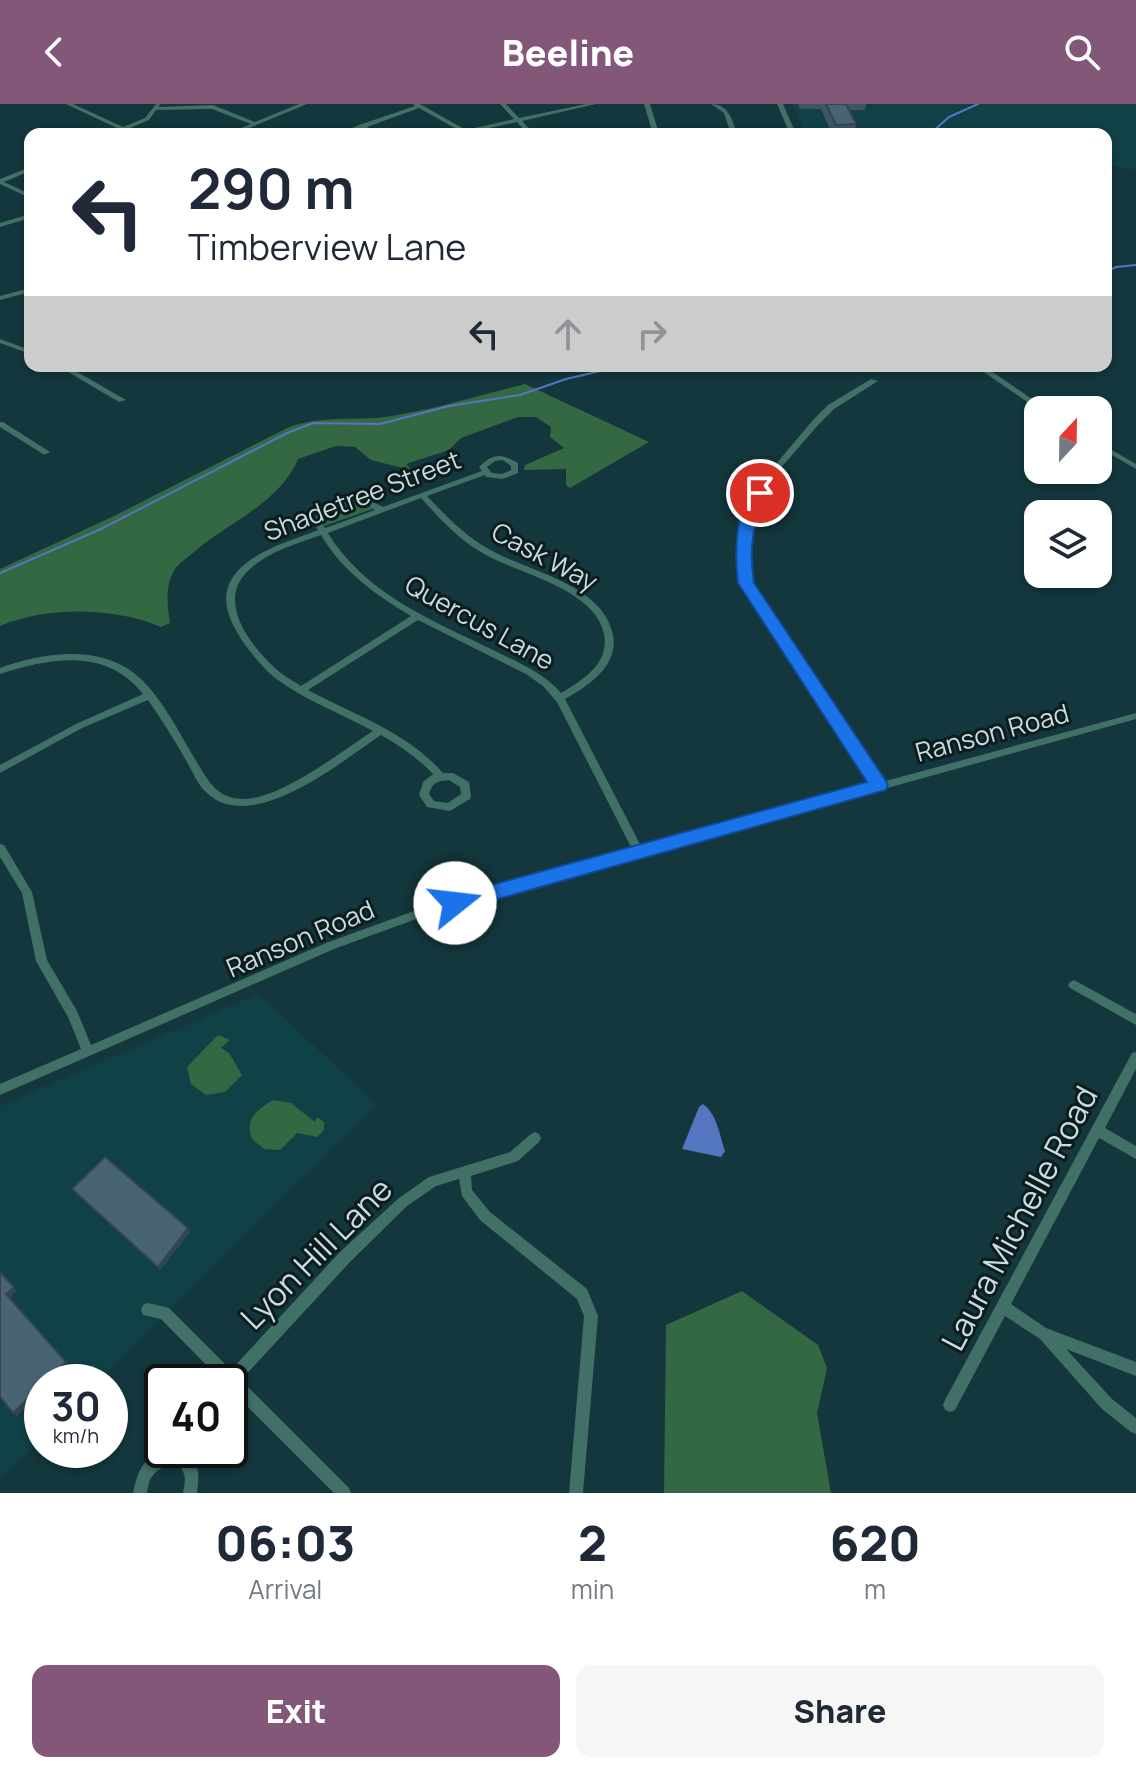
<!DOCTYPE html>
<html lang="en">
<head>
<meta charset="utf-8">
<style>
  body { margin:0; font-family:Manrope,sans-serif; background:#f6f6f7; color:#1f2937; height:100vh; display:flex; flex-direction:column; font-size:30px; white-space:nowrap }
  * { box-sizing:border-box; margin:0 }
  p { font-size:26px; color:#747a83 }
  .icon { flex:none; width:44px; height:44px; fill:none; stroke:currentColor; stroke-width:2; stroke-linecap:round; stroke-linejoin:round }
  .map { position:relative; height:1389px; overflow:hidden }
  .drawer { display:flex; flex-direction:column; background:#fff; flex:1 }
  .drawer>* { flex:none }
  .hud { position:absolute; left:24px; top:24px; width:1088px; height:244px; border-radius:16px; box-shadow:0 2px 6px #0004; background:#fff; color:#1f2937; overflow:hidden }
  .needle { width:52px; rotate:22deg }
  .fabs { position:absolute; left:1024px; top:292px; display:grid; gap:16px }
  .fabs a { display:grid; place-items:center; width:88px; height:88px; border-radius:16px; background:#fff; box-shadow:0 2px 6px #0004; font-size:40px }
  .speed { position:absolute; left:24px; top:1260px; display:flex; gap:16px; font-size:40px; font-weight:700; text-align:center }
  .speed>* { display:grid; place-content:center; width:104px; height:104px; border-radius:50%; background:#fff; box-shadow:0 2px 6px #0004; line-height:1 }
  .speed small { font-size:20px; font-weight:400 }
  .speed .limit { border:4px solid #111; border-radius:12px; background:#fff; color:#111 }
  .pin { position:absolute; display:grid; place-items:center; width:68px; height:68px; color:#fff; margin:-34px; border:4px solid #fff; border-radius:50%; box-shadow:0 2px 8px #0007 }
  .me { position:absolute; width:88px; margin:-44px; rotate:74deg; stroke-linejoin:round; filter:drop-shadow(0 0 6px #0008) }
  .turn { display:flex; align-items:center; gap:28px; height:168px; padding:0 32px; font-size:36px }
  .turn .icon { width:104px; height:104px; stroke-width:2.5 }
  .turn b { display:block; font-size:56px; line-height:68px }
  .lanes { display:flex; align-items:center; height:76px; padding:0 32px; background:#0003; justify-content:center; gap:40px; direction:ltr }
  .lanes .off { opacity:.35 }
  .eta { display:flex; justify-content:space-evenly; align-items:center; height:136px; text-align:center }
  .eta b { font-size:48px; font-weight:800; line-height:56px }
  .primary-button { display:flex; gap:16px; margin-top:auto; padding:16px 32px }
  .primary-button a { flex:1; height:92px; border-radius:16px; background:#825777; color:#fff; font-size:32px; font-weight:800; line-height:92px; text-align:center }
  .primary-button a+a { background:#f6f6f7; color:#1f2937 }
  header { display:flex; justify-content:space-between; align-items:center; height:104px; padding:0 32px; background:#825777; color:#fff; font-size:36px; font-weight:800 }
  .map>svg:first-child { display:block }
  .built { fill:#0f4147 }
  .green { fill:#346843 }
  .water { fill:#5476c0 }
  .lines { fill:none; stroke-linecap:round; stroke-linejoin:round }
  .stream { stroke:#5476c0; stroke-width:2 }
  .minor { fill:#407066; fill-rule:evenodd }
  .wall { fill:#3e5664 }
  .shaded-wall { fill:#324651 }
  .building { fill:#486474; stroke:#324651; stroke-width:2 }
  .route { fill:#1a73e8; stroke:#114b97; stroke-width:2 }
  .labels { text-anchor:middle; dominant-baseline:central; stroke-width:6; stroke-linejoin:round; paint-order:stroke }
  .street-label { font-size:26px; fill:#c9dde0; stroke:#0d1c1e }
  .near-street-label { font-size:32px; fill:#c9dde0; stroke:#0d1c1e }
</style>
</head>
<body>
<header><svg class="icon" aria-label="back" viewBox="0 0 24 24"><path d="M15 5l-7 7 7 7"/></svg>Beeline<svg class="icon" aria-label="search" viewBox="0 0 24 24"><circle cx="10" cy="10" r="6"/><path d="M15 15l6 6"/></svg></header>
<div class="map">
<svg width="1136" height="1389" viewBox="0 0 1136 1389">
  <rect width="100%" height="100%" fill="#13373c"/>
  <g class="built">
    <path d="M793,0H1136V66L1110,61L1106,95V30H806Z"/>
    <path d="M258,890L377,1000L98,1278H42V1334L0,1376V1002Z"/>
  </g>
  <g class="green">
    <path d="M525,280L649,338L570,384L566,381V365L524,366L525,361L564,344L550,333L551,323L536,313H518L461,334L449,346L406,360L411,366L371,356L355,343L336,342L298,355C280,399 227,419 194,448C188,453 179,459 175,465C165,480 167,502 170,519L161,523C115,503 46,502 0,522V465L116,411L287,324C322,310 356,318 392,312C436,305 481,291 525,280Z"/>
    <path d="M344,398L364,399L373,405L324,422L322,415L330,404Z"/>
    <path d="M218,931L230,936L221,944L229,949L242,971L225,988L206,991L191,980L187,963Z"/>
    <path d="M273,996L291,999L315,1018L317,1013L324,1018V1026L317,1033L297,1029L280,1046L264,1045L252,1035C244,1015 258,1005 273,996Z"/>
    <path d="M742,1187L818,1241L827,1264L817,1309L831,1389H664L666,1221Z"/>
  </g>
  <path class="water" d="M703,1000C717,1010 720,1032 725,1047L721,1053L682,1045L699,1003Z"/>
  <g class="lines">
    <g class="stream">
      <path d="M930,30L949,13L978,0"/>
      <path d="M1106,168L1116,163L1136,161"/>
      <path d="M0,469L101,425L287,329L313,319L380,320L449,302L520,291L566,275L622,262"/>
    </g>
    <g class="minor">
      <path d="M66,0H73L123,23L145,14L156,0H160L159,3L213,1L255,18L299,0H307L235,30H227L251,20L212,5L156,6L149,16L128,25L138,30H130L123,27L115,30H107L119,25Z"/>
      <path d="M413,0H420L466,26L514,15L500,0H506L519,14L586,0H596L522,17L534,30H528L517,18L462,30H451L460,27L419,4L367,23L380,30H373L362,25L347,30H339L359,21L415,2Z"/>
      <path d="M644,0H650L659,30H653Z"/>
      <path d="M711,0C729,0 732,16 737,30H731L724,9Z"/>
      <path d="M777,0H783L796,30H790Z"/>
      <path d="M30,63V67L4,78L30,90V94L0,80V75Z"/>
      <path d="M30,110V114L0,123V119Z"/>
      <path d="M30,184V188L0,196V192Z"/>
      <path d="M0,235L30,246V250L0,239Z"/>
      <path d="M58,262H67L126,296L119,298Z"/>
      <path d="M975,262H984L1048,306H1039Z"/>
      <path d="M871,275L878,277L834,305L819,320L772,374L755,403L746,452L753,484L882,678L1136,609V615L419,814L334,845L0,991V980L81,945L68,913L36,857L22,789L0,753V740L4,741L32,788L47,856L77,907L91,941L326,839L414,807L633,747L557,598L543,582L526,570L418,516L308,586C355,611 407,628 443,669H453L469,678L471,692L470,695L450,707L427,703L419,691L423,678L433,670C418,654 400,642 381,631C342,657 252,732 207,689C198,682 193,668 187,658C175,637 162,616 148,596L82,624L0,669V661L76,620L143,590C106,543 50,554 0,570V564C42,549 98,540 135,570C159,588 180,630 195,655C208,676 216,695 244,695C283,694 340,648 373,627C340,609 304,596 275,574C265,566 257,556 249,546C228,518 212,487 245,460C266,443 293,436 318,426L314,419C314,418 318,407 319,406C332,387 365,393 383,403L482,367L479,363C493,349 501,349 518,359V369L503,375L486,373L485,371L427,392C445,411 464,431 487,444C527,468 603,479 613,531C619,562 588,582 565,595L642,744L873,681L745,484L738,452L747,403L765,373L813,316L828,301ZM503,356L511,362V366L502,370L492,369L487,363L495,357ZM421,394C440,415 460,437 486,451C520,470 595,485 604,530C610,559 583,576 561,589C543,568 517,558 493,546C433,517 364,489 328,429ZM351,398L364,400L375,406L325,424L322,419C327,403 334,399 351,398ZM321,431C342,467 376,491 411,512L301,582C292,576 282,571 275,564C250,541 216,497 248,467C267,448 296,440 321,431ZM449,676L460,683L461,690L448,699L434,697L429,690C432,679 437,677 449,676Z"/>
      <path d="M0,318H3L50,348L46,350H43L0,323Z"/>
      <path d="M1098,338L1136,360V365L1098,343Z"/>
      <path d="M1074,876L1136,910V921L1070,884L1068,881L1070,878Z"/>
      <path d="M1136,948V965L1105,1024L1136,1042V1055L1099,1034L1011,1200L1046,1224L1136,1258V1272L1066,1245L1112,1295L1136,1314V1330L1131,1328L1102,1305L1040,1235L1005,1212L955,1306L950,1308L945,1306L943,1301L945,1296L1132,949Z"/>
      <path d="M535,1028L539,1030L541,1034L539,1038L518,1057L471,1072L472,1086L490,1108L587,1185L598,1212L583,1389H569L584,1212L577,1195L480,1116L462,1092L459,1075L436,1082L407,1102L350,1158L241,1276L349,1384L351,1389H334L230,1285V1278H223L161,1215L143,1211L141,1206L143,1201L148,1199L169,1204L231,1266L340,1148L399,1094L429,1073L510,1048L531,1030Z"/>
      <path d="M169,1346C198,1347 201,1365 197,1389H183C184,1383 186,1376 184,1370C179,1351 155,1364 150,1376C148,1380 148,1385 147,1389H133C138,1365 144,1352 169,1346Z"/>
    </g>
  </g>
  <g class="wall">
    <path d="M798,0H866L865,6H849L856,20L854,30H832L821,5H800Z"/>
    <path d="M72,1085L190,1128L160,1166Z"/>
  </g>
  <g class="shaded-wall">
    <path d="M188,1124L190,1128L160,1166L158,1163Z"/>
    <path d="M0,1167L17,1187L10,1193L69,1261L52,1278H45L6,1190Z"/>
    <path d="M42,1281V1287L17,1312L13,1309Z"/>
  </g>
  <g class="building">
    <path d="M826,0H846L856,20L836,21Z"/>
    <path d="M105,1053L188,1124L158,1163L72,1085Z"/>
    <path d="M0,1168L14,1183L6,1190L66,1258L45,1278H42V1281L13,1309L0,1293Z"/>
  </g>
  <path class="route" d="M760,385L767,389C752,420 749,445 754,479L886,677L888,682L886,686L455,807L449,805L446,799L449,793L455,791L867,678L738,479C735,456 733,395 760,385Z"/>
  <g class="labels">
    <g class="street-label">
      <text transform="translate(362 391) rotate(-21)">Shadetree Street</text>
      <text transform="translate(545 452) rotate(28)">Cask Way</text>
      <text transform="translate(480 518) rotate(29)">Quercus Lane</text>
      <text transform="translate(992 628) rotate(-15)">Ranson Road</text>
      <text transform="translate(300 834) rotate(-23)">Ranson Road</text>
    </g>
    <g class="near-street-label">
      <text transform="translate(1019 1114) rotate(-62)">Laura Michelle Road</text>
      <text transform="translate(316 1149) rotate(-45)">Lyon Hill Lane</text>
    </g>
  </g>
</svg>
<div class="fabs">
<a><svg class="needle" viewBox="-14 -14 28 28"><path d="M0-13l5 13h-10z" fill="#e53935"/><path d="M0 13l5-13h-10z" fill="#747a83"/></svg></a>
<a><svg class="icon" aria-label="layers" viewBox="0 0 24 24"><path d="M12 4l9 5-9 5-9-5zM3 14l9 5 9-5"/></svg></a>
</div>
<div class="speed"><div>30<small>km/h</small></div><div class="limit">40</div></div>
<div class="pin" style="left:760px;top:389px;background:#d93025"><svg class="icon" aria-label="arrive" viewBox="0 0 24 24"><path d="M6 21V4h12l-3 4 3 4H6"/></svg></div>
<svg class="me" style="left:455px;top:799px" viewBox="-20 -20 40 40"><circle r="19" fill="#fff"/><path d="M0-13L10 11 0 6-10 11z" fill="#1a73e8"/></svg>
<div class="hud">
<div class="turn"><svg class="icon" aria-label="left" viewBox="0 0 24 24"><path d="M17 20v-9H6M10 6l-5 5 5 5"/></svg><div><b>290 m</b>Timberview Lane</div></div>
<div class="lanes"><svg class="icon" aria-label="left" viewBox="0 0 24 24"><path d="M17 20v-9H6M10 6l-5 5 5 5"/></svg><svg class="icon off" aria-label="ahead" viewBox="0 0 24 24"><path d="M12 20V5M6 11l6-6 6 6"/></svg><svg class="icon off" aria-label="right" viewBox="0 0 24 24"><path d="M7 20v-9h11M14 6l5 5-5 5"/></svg></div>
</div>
</div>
<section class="drawer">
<div class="eta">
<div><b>06:03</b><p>Arrival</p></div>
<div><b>2</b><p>min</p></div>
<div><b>620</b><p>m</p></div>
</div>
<div class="primary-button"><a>Exit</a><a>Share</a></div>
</section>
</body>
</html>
